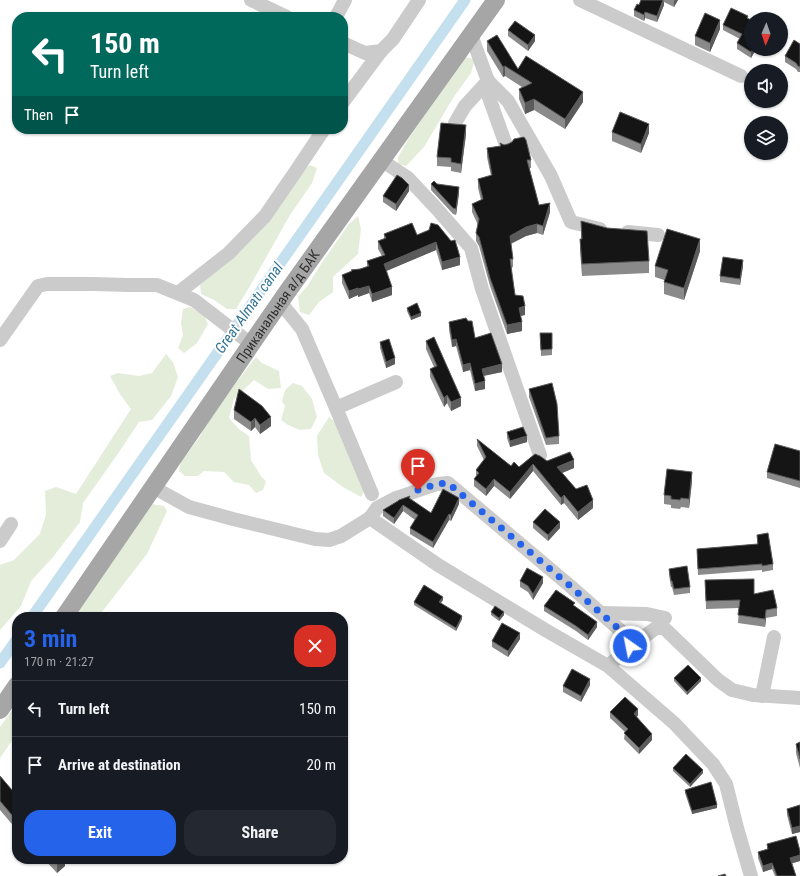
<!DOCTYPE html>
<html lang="en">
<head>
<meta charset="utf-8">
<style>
  body { margin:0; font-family:"Roboto Condensed",sans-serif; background:#242831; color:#f1f3f6; height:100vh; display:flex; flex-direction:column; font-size:15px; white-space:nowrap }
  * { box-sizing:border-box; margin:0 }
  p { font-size:13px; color:#9ea1a6 }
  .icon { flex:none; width:22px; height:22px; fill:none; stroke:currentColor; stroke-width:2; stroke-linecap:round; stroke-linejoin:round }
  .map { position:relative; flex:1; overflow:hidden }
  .sheet { position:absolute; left:12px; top:612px; width:336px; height:252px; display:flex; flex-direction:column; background:#171b24; border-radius:16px; box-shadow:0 1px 3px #0004 }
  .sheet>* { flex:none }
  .top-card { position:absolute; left:12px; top:12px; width:336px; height:122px; border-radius:16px; box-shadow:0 1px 3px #0004; background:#00695c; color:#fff; overflow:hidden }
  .needle { width:26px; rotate:182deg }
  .fabs { position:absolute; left:744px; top:12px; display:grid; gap:8px }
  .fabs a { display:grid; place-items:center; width:44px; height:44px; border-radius:50%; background:#171b24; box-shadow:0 1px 3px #0004; font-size:20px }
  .pin { position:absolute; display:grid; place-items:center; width:34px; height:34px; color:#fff; margin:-41px -17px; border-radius:50% 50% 50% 0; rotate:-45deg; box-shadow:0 0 4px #0007 }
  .pin .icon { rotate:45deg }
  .me { position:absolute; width:44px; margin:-22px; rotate:327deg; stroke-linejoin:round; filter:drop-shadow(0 0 3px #0008) }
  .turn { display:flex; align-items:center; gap:14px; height:84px; padding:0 12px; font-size:18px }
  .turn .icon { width:52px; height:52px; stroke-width:2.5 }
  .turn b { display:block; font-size:28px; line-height:34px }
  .then { display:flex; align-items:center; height:38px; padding:0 12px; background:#0003; gap:8px; font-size:15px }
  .round { display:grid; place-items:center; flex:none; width:42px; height:42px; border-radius:16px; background:#242831 }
  .overview { display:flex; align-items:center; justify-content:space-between; height:68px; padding:0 12px }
  h1 { font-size:24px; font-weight:700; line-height:30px; color:#2563eb }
  .button { display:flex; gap:8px; margin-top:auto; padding:8px 12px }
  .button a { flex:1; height:46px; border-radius:16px; background:#2563eb; color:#fff; font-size:16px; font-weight:700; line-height:46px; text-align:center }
  .button a+a { background:#242831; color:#f1f3f6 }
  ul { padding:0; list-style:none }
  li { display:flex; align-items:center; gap:12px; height:56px; padding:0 12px; border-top:1px solid #363941 }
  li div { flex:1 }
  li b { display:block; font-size:15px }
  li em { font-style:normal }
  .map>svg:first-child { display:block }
  .green { fill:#e4edda }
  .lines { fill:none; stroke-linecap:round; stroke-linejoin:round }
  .canal { stroke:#c4dfee; stroke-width:11 }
  .minor { stroke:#cbcbcb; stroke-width:14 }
  .major { stroke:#a6a6a6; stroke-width:18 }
  .wall { fill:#8a8a8a }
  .shaded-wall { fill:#5b5b5b }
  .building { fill:#151515; stroke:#5b5b5b }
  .route { stroke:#2563eb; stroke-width:7; stroke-dasharray:0 12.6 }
  .labels { text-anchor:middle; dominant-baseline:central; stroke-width:4; stroke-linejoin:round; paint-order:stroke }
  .street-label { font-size:14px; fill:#2e2e2e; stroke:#fff }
  .water-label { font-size:15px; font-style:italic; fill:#357497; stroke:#fff }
</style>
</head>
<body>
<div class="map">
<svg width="800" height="876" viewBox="0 0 800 876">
  <rect width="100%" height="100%" fill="#fff"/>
  <g class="green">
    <path d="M465,57L475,59L471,73L453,98L424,147L406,166L398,164V157L409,138Z"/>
    <path d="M310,165L317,168L312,183L290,215L250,286L236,309H227L214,300L201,294L200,284L205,275L294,177Z"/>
    <path d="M358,216L361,229L358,254L333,277V292L319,302L309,315L300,312L298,297L308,285L323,261L349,224Z"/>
    <path d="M190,307L204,315L208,324L197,343L184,353L178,348L183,335L181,323L183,309Z"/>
    <path d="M166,354L173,362L178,377L171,396L152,420L139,422L117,455L83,503L80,522L53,557L31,581L21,606L0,630V565L14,560L40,534L46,514L45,491L56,487L76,494L131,409L120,394L110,376L118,373L139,376L152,373Z"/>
    <path d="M256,357L262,363L279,371L281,388L268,389L254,380L234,399L229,418L239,429L249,436L251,460L261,476L266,481L263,490L256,493L249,485L234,482L224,472L204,471L198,476H185L179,471L181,462L201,435L205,423L220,403Z"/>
    <path d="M293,383L302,386L312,399L317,417L311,429L300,430L288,425L281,420L285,406L282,401L285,390Z"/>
    <path d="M329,417L336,423L366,488L361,497L343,487L324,473L318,455L317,436Z"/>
    <path d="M152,504L164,506L167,511L147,554L98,617H72Z"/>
    <path d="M17,703V733L0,758V727Z"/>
  </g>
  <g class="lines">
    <g class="canal">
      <path d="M32,617L465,0"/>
      <path d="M0,663L17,639"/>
    </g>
    <g class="minor">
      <path d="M251,0L287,17"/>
      <path d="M580,0L741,76"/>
      <path d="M336,17L345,0"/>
      <path d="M471,35L488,81L508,101L551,176L571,222L600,229"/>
      <path d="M343,43L365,53L381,51L393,39L419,0"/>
      <path d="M488,81L487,92L506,145"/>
      <path d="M343,102L381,51"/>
      <path d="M455,123L465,106L488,81"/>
      <path d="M381,160L408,178L437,209L471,248L482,289L540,455"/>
      <path d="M628,232L658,235"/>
      <path d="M178,293L229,253L265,216L296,171L324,129"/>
      <path d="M280,302L302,329L336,408L396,382"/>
      <path d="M0,340L38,286L47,284H93L128,285H157L194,300L251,344"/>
      <path d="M336,408L372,494"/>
      <path d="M153,487L189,507L233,519L315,539L329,540L341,536L370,518L438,565L547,631L608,666L674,723L713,764L726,784L737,828L751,876"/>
      <path d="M370,518L377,508L396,498L437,484L448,483L569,585L629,638L631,646L608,666"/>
      <path d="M0,541L11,524"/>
      <path d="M601,613L647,614L665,618"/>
      <path d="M631,646L656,628H664L718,680L732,690L753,695L800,698"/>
      <path d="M762,696L774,637"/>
    </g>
    <g class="major">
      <path id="s1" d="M64,617L285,295L496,0"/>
      <path d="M0,710L17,685"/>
    </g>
  </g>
  <g class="wall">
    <path d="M641,0H678L674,7L664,2V5L657,22L645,18L644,21L634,16V10L639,5Z"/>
    <path d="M748,19L756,49L751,58L737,49V43L740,39L723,30V25Z"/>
    <path d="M720,29L710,52L695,45V36Z"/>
    <path d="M508,30L535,41L528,51L508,36Z"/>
    <path d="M487,41L518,69L583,102L565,129L534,110L525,114L519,99V89L522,87L505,76L503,77L487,51Z"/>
    <path d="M800,44V72H798L796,69L785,62V56Z"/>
    <path d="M612,132L649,133L641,153L612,141Z"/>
    <path d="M466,134L461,173L451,171V167L437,166V157Z"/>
    <path d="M500,143L531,160V168H529L539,205L550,212L543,235L537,233L526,236L511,244L513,259V267L511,268L515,295L525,315L521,316L522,331L507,334L490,286L479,246L476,241V233L478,225L472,212V204L481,200L478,188V179L491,176L487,157V148L500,146Z"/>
    <path d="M431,184H437L459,193L456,215L453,214L431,190Z"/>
    <path d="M409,191L396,211L383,202V196Z"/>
    <path d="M581,221L649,261V273L582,276L580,251V239H581Z"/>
    <path d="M429,230L460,265L442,270L436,250L386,271L392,295L372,302L369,293L358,297V295L349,299L342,283V275L351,272V270L360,269L367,267V261L382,256L378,249V241L384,239V234L417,235Z"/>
    <path d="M700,251L684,300L664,294V280L655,277V266Z"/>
    <path d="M743,266L740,285L720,282V276Z"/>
    <path d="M407,308L421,316L411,320L407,311Z"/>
    <path d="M449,322L475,338L502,372L484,376L485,389L475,391L470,370L463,372L456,346L452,347L449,330Z"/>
    <path d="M540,333H552V355L541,356Z"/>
    <path d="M426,341L461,406L451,411L447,403L444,407L430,377V369L434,367L426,349Z"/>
    <path d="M380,342L395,364L386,368L380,348Z"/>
    <path d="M529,389L559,436V444L546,445L529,397Z"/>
    <path d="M262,406L271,426L260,434L255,427L251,431L234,419V410Z"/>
    <path d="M507,432L527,442L510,447L507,438Z"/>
    <path d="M477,439L511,466L519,467L535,454L547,461L574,468L562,473L593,508L578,520L564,503L561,505L533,471L510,499L494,486L486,496L474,486V479L476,476V470L484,460L477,446Z"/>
    <path d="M800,451V488L767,478V472Z"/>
    <path d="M692,481L689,508L681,507L680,509L671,508V505L664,504V495Z"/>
    <path d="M410,499L431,513L459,504L451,521L449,520L433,548L410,534V528L415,520L403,511L394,524L383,516V510L398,501Z"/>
    <path d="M533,522L560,528L548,541L533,528Z"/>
    <path d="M757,535L773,564V570L762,572V570L698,575L697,549L757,544Z"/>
    <path d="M669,569L690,587V593L674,595L672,587H671L669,575Z"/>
    <path d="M705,580L754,594L777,608V616L766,618L765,627L738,623L739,608L706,609Z"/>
    <path d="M520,581L543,583L533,600L528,592L520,587Z"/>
    <path d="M443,600L441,603L462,619L456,631L414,605V602Z"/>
    <path d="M544,606H575L597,627L588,640L576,631L544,611Z"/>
    <path d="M491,612L504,615L499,621L491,615Z"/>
    <path d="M520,639L508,657L492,647V641Z"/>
    <path d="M674,678L701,681L687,695L674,681Z"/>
    <path d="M590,685L581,702L563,692V686Z"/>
    <path d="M610,712L638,715L637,717L652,740L639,754L624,739L625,732L610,718Z"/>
    <path d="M800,742V768L796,753V744Z"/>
    <path d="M673,768L703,773L690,787L673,771Z"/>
    <path d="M0,776L17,796V830L0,810Z"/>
    <path d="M685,790L717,808L692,814L685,793Z"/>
    <path d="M800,805V832L792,834L787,815V809Z"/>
    <path d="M767,844L800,851V861L792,863L796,876H775L772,869L763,872L758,858V852L767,849Z"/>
    <path d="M44,859H65V866L57,873Z"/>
  </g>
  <g class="shaded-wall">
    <path d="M664,0V5L657,22V16Z"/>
    <path d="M675,0H678L674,7V1Z"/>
    <path d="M645,12V18L644,21V15Z"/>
    <path d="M720,20V29L710,52V43Z"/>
    <path d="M535,35V41L528,51V45Z"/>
    <path d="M753,49H756L751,58V52Z"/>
    <path d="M505,66V76L503,77V67Z"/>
    <path d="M583,92V102L565,129V119Z"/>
    <path d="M534,99V110L525,114V103Z"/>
    <path d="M649,124V133L641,153V144Z"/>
    <path d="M466,125V134L461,173V164Z"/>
    <path d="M409,185V191L396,211V204Z"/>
    <path d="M459,187V193L456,215V209Z"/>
    <path d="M550,203V212L543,235V226Z"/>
    <path d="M537,224V233L526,236L510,244V236L526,227Z"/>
    <path d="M700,239V251L684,300V288Z"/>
    <path d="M436,242V250L384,272V264Z"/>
    <path d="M460,257V265L442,270V262Z"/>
    <path d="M743,260V266L740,285V279Z"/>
    <path d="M369,286V293L358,297V295L349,299V291L358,288Z"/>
    <path d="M392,287V295L372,302V294Z"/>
    <path d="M525,306V315L519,316V308Z"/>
    <path d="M421,313V316L411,320V317Z"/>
    <path d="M522,322V331L507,334V325Z"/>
    <path d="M456,339V346L452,347V340Z"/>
    <path d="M395,358V364L386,368V362Z"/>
    <path d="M470,363V370L463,372V365Z"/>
    <path d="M502,364V372L482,376V369Z"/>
    <path d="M485,381V389L475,391V384Z"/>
    <path d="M447,395V403L444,407V398Z"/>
    <path d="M461,398V406L451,411V402Z"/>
    <path d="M271,417V426L260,434V425Z"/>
    <path d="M255,418V427L251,431V422Z"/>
    <path d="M527,436V442L510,447V441Z"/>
    <path d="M574,460V468L557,475V467Z"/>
    <path d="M533,464V471L510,499V492Z"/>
    <path d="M692,472V481L689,508V499Z"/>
    <path d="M494,479V486L486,496V489Z"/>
    <path d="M564,495V503L561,505V498Z"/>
    <path d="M459,498V504L451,521V515Z"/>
    <path d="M593,500V508L578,520V512Z"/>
    <path d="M403,505V511L394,524V518Z"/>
    <path d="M449,514V520L433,548V542Z"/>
    <path d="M560,522V528L548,541V535Z"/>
    <path d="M543,577V583L533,600V594Z"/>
    <path d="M443,597V600L439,605V602Z"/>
    <path d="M766,610V618L765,627V619Z"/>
    <path d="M504,612V615L499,621V618Z"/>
    <path d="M462,616V619L456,631V628Z"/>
    <path d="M597,622V627L588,640V635Z"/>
    <path d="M520,633V639L508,657V651Z"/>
    <path d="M701,678V681L687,695V692Z"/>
    <path d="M590,679V685L581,702V696Z"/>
    <path d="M638,709V715L634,720V714Z"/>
    <path d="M652,734V740L639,754V748Z"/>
    <path d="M703,770V773L690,787V784Z"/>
    <path d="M717,805V808L692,814V811Z"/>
    <path d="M800,826V832L792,834V828Z"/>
    <path d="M800,855V861L790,864V858Z"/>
    <path d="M63,859H65V866L57,873V864Z"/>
    <path d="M772,863V869L763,872V866Z"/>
  </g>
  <g class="building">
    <path d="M641,0H663L657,16L645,12L644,15L634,10L637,4L639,5Z"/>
    <path d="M731,8L748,16L747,18L751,20V49H753L751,52L737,43L742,34L723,25Z"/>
    <path d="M705,13L720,20L710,43L695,36Z"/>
    <path d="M515,21L535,35L528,45L508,30Z"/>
    <path d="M497,35L518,69L526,56L583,92L565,119L534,99L525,103L519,89L532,83L505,66L503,67L487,41Z"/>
    <path d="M794,40L800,44V67L798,66L796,63L785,56Z"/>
    <path d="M620,112L649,124L641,144L612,132Z"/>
    <path d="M441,123L466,125L461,164L451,162V158L437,157Z"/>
    <path d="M524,137L526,140L531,160H527L539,205L550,203L543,226L537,224L526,227L510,236L513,259H510L515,295L523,296L525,306L519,308L522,322L507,325L490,278L479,237L476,233L479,219L472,204L483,199L478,179L492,175L487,148L501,146L500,143L504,145L508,144L512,142L514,139Z"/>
    <path d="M397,175L402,178L409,185L396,204L383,196Z"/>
    <path d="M434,181L437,184L459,187L456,209L453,208L431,184Z"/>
    <path d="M581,221L607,228L647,231L649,261L582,264L580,239H582Z"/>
    <path d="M412,223L417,235L429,230L431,223L438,225L451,241L455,240L460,257L442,262L436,242L384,264L392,287L372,294L369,286L358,289V288L349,291L342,275L352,271L351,270L360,269L369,266L367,261L385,255L378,241L386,238L384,234Z"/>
    <path d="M667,229L700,239L684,288L664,282L668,270L655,266Z"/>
    <path d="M723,257L743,260L740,279L720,276Z"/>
    <path d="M417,303L421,313L411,317L407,308Z"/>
    <path d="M466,318L468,321H472L475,338L491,333L502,364L482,369L485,381L475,384L470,363L463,365L456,339L452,340L449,322Z"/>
    <path d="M540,333H552V349L541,350Z"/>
    <path d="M434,337L461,398L451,402L447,395L444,398L430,369L437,366L426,341Z"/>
    <path d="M389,339L395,358L386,362L380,342Z"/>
    <path d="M552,383L557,404L559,436L546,438L529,389Z"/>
    <path d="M239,389L262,406L271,417L260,425L255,418L251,422L234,410Z"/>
    <path d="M523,427L527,436L510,441L507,432Z"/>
    <path d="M477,439L511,466L514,462L519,467L535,454L540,456L547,461L570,452L574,460L557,467L576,489L587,485L593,500L578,512L564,495L561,498L533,464L510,492L494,479L486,489L474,479L479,473L476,470L486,457Z"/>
    <path d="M775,444L800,451V481L767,472Z"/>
    <path d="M667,469L692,472L689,499L681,498L680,500L671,499V496L664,495Z"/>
    <path d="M443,489L459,498L451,515L449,514L433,542L410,528L418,515L403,505L394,518L383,510L398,501L399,500L410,496L409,498L431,513Z"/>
    <path d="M545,509L560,522L548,535L533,522Z"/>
    <path d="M768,533L773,564L762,566V564L698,569L697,549L758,544L757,535Z"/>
    <path d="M687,566L690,587L674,589L672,581H671L669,569Z"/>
    <path d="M527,568L543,577L533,594L528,586L520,581Z"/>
    <path d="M754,579V594L773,590L777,608L766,610L765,619L738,615L740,600L706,601L705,580Z"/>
    <path d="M424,585L443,597L439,602L462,616L456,628L414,602Z"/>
    <path d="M556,590L575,603L573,605L597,622L588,635L576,626L544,606Z"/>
    <path d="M495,606L504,612L499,618L491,612Z"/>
    <path d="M502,623L520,633L508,651L492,641Z"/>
    <path d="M688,665L701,678L687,692L674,678Z"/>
    <path d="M572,669L590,679L581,696L563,686Z"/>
    <path d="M625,697L638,709L634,714L652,734L639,748L624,733L628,729L610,712Z"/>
    <path d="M800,742V759L796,744Z"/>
    <path d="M686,754L703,770L690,784L673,768Z"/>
    <path d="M0,776L17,796V821L0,801Z"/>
    <path d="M711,782L717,805L692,811L685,790Z"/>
    <path d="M800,805V826L792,828L787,809Z"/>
    <path d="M796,836L800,851V855L790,858L796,876H777L772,863L763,866L758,852L768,849L767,844Z"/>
    <path d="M52,859H63L57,864Z"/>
    <path d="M725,874L726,876H718Z"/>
  </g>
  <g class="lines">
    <path class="route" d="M418,490L437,484L448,483L569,585L629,638L630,646"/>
  </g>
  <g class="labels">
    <g class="street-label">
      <text stroke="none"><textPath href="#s1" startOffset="377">Приканальная а/д БАК</textPath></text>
    </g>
    <g class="water-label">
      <text transform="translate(249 308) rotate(-55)">Great Almatı canal</text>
    </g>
  </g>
</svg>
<div class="fabs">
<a><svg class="needle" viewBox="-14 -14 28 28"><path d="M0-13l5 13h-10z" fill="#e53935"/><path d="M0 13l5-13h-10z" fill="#9ea1a6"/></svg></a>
<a><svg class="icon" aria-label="sound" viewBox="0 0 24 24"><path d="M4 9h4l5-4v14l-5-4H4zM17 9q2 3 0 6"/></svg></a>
<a><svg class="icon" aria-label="layers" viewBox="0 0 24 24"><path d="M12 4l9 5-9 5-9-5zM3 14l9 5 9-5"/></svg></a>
</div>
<div class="pin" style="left:418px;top:490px;background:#d93025"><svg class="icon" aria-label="arrive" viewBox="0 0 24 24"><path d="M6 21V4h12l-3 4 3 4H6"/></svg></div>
<svg class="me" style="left:630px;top:646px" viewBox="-20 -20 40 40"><circle r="17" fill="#2563eb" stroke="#fff" stroke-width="3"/><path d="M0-11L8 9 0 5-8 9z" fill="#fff"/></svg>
<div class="top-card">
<div class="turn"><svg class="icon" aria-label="left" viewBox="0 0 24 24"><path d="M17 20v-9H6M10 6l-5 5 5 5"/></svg><div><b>150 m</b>Turn left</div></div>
<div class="then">Then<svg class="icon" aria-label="arrive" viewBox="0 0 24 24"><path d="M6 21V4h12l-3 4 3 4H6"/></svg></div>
</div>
<section class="sheet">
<div class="overview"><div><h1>3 min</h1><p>170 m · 21:27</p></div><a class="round" style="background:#d93025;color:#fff"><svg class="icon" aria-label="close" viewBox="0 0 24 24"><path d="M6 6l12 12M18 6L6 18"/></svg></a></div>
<ul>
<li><svg class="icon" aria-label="left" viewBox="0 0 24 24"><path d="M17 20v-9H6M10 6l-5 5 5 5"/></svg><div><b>Turn left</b></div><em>150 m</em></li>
<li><svg class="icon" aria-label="arrive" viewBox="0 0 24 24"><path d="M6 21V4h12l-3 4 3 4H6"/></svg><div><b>Arrive at destination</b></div><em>20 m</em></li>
</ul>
<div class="button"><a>Exit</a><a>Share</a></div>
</section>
</div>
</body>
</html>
